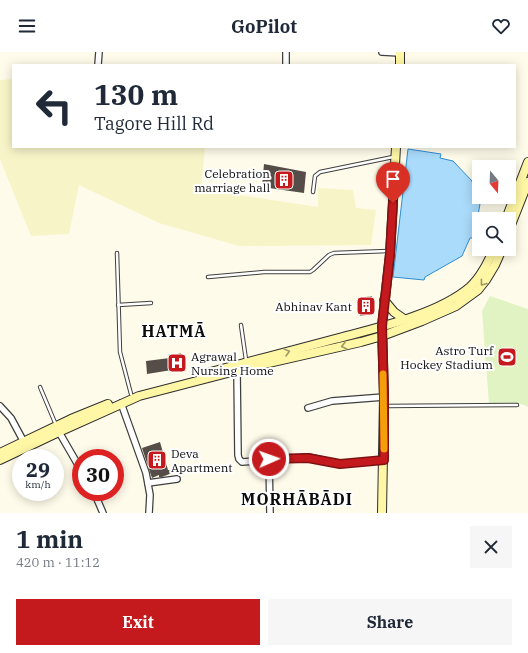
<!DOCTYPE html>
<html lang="en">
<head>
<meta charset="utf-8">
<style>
  body { margin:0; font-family:"IBM Plex Serif",serif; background:#f6f6f7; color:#1f2937; height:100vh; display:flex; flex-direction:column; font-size:15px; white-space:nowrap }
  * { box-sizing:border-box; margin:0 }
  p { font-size:13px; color:#747a83 }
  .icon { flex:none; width:22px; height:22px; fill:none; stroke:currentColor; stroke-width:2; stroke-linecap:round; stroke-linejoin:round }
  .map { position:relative; height:461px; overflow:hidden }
  .side { display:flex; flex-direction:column; background:#fff; flex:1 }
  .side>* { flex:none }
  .top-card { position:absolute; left:12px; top:12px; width:504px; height:84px; border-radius:0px; box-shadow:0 2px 10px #0003; background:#fff; color:#1f2937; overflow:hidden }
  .needle { width:26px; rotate:161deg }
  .controls { position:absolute; left:472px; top:108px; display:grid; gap:8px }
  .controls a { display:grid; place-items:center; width:44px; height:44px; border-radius:0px; background:#fff; box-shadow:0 2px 10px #0003; font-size:20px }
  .speed { position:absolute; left:12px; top:397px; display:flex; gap:8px; font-size:20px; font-weight:700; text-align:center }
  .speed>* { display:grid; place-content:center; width:52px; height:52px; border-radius:50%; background:#fff; box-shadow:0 2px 10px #0003; line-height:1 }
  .speed small { font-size:10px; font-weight:400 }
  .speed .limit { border:6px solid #d22; background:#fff; color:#111 }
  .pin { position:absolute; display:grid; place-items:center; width:34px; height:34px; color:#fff; margin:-41px -17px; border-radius:50% 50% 50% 0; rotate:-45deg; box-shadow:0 0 4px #0007 }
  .pin .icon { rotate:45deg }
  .me { position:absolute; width:44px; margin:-22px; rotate:88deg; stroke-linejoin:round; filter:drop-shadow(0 0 3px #0008) }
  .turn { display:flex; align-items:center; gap:14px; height:84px; padding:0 16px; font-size:18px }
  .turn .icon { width:52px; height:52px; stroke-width:2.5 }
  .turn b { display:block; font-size:28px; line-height:34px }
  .round { display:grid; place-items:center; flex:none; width:42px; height:42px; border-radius:0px; background:#f6f6f7 }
  .overview { display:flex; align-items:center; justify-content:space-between; height:68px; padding:0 16px }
  h1 { font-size:24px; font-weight:700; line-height:30px }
  .action { display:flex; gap:8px; margin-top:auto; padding:8px 16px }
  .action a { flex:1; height:46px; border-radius:0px; background:#c51a1d; color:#fff; font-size:16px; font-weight:700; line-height:46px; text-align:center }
  .action a+a { background:#f6f6f7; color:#1f2937 }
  header { display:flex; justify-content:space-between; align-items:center; height:52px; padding:0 16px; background:#fff; font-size:18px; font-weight:700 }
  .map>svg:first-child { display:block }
  .farmland { fill:#f7f4c8 }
  .pitch { fill:#e1f3c3 }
  .water { fill:#aadbfb; stroke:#2c8ed7 }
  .building { fill:#554d47 }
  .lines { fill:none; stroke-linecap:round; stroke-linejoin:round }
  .lane-casing { stroke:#3f3f3f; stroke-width:4.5 }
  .street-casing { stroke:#3f3f3f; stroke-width:8 }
  .secondary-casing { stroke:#2e2e2e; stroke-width:10 }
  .lane { stroke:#fff; stroke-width:2.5 }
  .street { stroke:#fff; stroke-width:5.5 }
  .secondary { stroke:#fff7a5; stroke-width:8 }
  .oneway { stroke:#9e9968 }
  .route-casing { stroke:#801113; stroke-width:10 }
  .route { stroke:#c51a1d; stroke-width:7 }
  .slow { stroke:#f59e0b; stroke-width:7 }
  .labels { text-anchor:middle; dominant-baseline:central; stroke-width:4; stroke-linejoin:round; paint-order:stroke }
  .poi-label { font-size:12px; fill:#0c0c0c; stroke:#fff; text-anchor:end }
  .district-label { font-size:16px; font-weight:bold; letter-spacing:1px; fill:#0c0c0c; stroke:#fff }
</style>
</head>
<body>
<header><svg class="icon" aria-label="menu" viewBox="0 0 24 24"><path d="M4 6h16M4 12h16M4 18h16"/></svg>GoPilot<svg class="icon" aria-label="heart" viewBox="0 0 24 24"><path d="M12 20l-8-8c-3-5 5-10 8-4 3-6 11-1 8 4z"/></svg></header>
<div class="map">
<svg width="528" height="461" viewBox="0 0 528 461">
  <rect width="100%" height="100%" fill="#fffbea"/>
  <path class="farmland" d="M13,27V95H205L201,137L318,155V136L353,138L356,156L376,158L371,193L239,194L159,171L79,133L69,182L31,184L0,107V28Z"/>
  <path class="pitch" d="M490,244L528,257V355C518,349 501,351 489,352L482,259Z"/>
  <path class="water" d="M408,97L441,102L440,106L453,109L472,129L477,150L480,152L474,186H470L462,204L425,225L424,228L393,225Z"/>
  <g class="building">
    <path d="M264,112L306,120L304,141L262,135Z"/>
    <path d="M372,244L374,262L360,264L358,246Z"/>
    <path d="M181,301L184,316L147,322L146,309L170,306L169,304Z"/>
    <path d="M160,390L168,418L177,419L162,425H159V423L152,426L142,396Z"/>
  </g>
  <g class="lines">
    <g class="lane-casing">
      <g id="lane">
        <path d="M313,140L315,124L320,120L393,105"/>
        <path d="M117,201L120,300L131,342"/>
        <path d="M208,225L264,220H310L313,218L329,203L334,201L388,199"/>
        <path d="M118,253L151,251"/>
        <path d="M241,273L246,308"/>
        <path d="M40,335L56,373"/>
        <path d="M386,354L517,353"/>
      </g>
    </g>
    <g class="street-casing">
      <g id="street">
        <path d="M382,0L400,1"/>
        <path d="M98,13L99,0"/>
        <path d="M286,13V0"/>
        <path d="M237,319L238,403L239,407L242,410L308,405L340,412L383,408"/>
        <path d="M121,351L146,421L150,443L149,461"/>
        <path d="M0,354L11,366L25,392"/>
        <path d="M308,356L332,349L384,345"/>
        <path d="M59,380L81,418"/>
        <path d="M269,407L270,461"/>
        <path d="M148,431L177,427"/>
        <path d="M94,440L103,461"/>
      </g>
    </g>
    <g class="secondary-casing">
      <g id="secondary">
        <path d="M400,0V13"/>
        <path d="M506,167L528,110"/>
        <path d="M509,178L528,130"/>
        <path d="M384,248L394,260L404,267"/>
        <path d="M203,322C247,310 291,299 335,287C376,276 437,263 470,235C481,225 488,210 494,197"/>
        <path d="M0,401L71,367L108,352"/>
        <path d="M0,408L59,380L139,344L247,316L361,290L382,284L422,269L456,254L478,238L486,228L495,213L502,197"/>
        <path d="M382,461L384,345L382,274L390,202L396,95"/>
      </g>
    </g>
    <use href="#lane" class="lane"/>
    <use href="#street" class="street"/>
    <use href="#secondary" class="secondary"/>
  </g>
  <defs><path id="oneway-chevron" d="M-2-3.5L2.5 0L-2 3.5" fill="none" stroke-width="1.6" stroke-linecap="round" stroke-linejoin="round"/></defs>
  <g class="oneway">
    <use href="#oneway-chevron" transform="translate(483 231) rotate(127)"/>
    <use href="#oneway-chevron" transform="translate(344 294) rotate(167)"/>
    <use href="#oneway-chevron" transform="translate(287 300) rotate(-15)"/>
  </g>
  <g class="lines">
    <g class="route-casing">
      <path id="route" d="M269,407L308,406L340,412L384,408V345L382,274L390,202L393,151"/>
    </g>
    <use href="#route" class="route"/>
    <path class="slow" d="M383,322L384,397"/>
  </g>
  <defs>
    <g id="building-square" transform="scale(1)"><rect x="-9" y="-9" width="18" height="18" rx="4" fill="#c51a1d" stroke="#fff"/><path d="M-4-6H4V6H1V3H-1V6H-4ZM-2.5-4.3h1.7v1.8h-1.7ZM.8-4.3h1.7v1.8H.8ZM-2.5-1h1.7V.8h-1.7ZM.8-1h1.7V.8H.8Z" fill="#fff"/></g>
    <g id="stadium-square" transform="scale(1)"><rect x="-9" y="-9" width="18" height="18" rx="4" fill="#c51a1d" stroke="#fff"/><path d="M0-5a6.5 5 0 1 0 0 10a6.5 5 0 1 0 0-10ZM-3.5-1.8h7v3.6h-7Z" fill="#fff"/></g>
    <g id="hospital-square" transform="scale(1)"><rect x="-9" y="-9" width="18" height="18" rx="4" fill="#c51a1d" stroke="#fff"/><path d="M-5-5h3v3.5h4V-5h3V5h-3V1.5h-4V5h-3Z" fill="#fff"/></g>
  </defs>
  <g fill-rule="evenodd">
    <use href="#building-square" x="284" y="128"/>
    <use href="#building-square" x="366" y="254"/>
    <use href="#stadium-square" x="507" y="305"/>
    <use href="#hospital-square" x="177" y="311"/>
    <use href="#building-square" x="157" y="408"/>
  </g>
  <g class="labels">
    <g class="poi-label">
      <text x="270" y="121">Celebration<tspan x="270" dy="14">marriage hall</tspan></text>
      <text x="352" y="254">Abhinav Kant</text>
      <text x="493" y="298">Astro Turf<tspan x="493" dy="14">Hockey Stadium</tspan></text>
      <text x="191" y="304" text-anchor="start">Agrawal<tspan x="191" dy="14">Nursing Home</tspan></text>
      <text x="171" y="401" text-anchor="start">Deva<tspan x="171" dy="14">Apartment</tspan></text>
    </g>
    <g class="district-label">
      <text x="174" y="279">HATMĀ</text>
      <text x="297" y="447">MORHĀBĀDI</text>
    </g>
  </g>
</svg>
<div class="controls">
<a><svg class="needle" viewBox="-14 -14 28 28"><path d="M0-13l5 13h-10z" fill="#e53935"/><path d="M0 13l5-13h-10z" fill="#747a83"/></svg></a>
<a><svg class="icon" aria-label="search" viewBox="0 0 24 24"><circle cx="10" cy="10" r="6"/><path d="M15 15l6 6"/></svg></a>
</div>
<div class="speed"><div>29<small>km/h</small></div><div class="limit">30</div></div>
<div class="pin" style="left:393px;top:151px;background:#d93025"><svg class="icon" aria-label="arrive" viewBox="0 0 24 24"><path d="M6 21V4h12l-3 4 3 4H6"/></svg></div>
<svg class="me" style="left:269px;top:407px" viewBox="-20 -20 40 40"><circle r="17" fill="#c51a1d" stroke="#fff" stroke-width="3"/><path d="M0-11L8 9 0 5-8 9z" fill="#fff"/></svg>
<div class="top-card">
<div class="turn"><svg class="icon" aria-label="left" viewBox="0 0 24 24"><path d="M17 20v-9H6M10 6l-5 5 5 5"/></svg><div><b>130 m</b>Tagore Hill Rd</div></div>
</div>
</div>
<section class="side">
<div class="overview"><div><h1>1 min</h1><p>420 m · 11:12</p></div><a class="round"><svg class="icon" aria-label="close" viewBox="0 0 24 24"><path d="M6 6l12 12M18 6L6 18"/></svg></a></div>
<div class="action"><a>Exit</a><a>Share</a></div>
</section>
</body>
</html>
